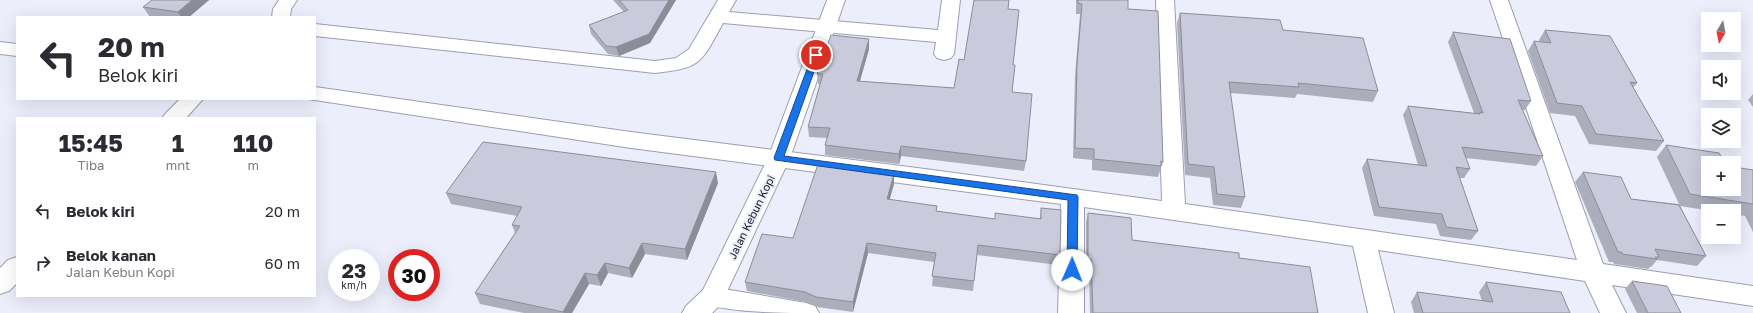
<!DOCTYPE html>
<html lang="id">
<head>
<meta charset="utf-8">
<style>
  body { margin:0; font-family:"Golos Text",sans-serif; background:#f7f7f7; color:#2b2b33; height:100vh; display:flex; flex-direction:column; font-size:15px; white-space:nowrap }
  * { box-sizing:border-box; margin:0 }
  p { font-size:13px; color:#7c7c81 }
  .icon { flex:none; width:22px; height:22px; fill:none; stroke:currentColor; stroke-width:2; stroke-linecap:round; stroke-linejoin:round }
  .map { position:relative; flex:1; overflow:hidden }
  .details { position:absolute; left:16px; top:117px; width:300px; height:180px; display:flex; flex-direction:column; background:#fff; border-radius:0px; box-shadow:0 4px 16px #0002 }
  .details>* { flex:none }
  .guide { position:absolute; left:16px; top:16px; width:300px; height:84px; border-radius:0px; box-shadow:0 4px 16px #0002; background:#fff; color:#2b2b33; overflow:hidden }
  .needle { width:26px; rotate:190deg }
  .fabs { position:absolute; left:1701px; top:12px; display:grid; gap:8px }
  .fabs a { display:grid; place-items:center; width:40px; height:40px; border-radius:0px; background:#fff; box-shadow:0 4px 16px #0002; font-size:20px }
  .speed { position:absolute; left:328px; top:249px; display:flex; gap:8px; font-size:20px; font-weight:700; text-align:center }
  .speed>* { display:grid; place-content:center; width:52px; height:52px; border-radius:50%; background:#fff; box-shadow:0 4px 16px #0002; line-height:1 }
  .speed small { font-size:10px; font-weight:400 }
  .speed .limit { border:6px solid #d22; background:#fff; color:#111 }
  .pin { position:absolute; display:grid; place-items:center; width:34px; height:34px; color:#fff; margin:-17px; border:2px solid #fff; border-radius:50%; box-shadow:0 1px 4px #0007 }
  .me { position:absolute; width:44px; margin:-22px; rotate:1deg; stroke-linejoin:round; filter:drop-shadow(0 0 3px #0008) }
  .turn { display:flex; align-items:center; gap:14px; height:84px; padding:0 16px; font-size:18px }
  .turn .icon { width:52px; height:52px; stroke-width:2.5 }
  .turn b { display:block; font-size:28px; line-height:34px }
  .eta { display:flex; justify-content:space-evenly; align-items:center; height:68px; text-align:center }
  .eta b { font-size:24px; font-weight:700; line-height:28px }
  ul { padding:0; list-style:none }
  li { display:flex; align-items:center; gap:12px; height:52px; padding:0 16px }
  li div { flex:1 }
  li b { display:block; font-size:15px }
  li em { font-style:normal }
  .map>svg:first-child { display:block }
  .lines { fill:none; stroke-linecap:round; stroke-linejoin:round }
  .minor-casing { stroke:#9d9eaf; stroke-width:2 }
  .major-casing { stroke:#9d9eaf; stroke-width:2 }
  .minor { fill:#fff; fill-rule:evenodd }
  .major { fill:#fff; fill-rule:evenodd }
  .wall { fill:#adaebc }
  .shaded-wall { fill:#8d8d99 }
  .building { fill:#c9cadb; stroke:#8d8d99 }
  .route { fill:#1a73e8; stroke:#114b97 }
  .labels { text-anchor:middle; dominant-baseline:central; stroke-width:4; stroke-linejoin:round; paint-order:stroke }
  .street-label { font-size:11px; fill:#1e1e25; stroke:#edeefc }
</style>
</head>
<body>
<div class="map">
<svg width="1753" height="313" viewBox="0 0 1753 313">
  <rect width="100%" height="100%" fill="#edeefc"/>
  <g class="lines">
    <g class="minor-casing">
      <g id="minor">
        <path d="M279,0H297L291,9L290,17H272L273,9Z"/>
        <path d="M718,0H736L729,12L938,30L942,0H960L954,54L951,58L944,60L937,58L934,54L936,42L723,23C701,63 702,68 655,73L315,36V24L655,61L676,58L689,49Z"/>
        <path d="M1156,0H1174L1185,204L1577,260L1490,0H1508L1603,264L1753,286V306L1612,285L1626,313H1600L1585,281L1378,250L1394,313H1368L1353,246L1084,207V313H1058L1061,204L631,148L308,99H315V87L631,132L925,169L1162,201Z"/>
        <path d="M0,42L17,44V56L0,54Z"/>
        <path d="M180,99H203L186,118H162L166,113Z"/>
        <path d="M17,257V283L9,291L0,294V268L8,260Z"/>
        <path d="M712,287L806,303L815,306L819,313C780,313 740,313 703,304L699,297L703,290Z"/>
      </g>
    </g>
    <g class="major-casing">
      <path id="major" d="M827,0H845L790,158L721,304L712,313H682L686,306L703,290L768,158Z"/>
    </g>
    <use href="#minor" class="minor"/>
    <use href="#major" class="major"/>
  </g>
  <g class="wall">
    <path d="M152,0H209L189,17H150L143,7Z"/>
    <path d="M613,0H676L650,43L619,56L608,54L591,34L589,25L624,12Z"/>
    <path d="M1076,0H1128V9L1163,162L1158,177L1092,170V160L1073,158L1075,75L1080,14H1076Z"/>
    <path d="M1008,9L1013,65L1012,92L1026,161L1024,171L901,156L899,164L825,155V145L827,138L809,137L808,127L820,84H818L817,74L869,39V49L860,81L954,88L964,60Z"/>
    <path d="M1180,13L1283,30L1378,91L1373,102L1297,94L1295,98L1230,93L1245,197L1241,208L1213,205L1210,178L1185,175L1177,23Z"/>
    <path d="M1545,30L1637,83L1633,88L1664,141L1656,151L1589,144L1575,116L1550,113L1528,51L1534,41L1540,42L1539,40Z"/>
    <path d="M1453,32L1531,101L1525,110H1522L1543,156L1536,166L1466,158L1470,169L1464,178H1459L1478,231L1471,240L1440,236L1436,224L1374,216L1362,168L1367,159L1418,165L1403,115L1408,106L1474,113L1448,42Z"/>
    <path d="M1753,94V107L1748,100Z"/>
    <path d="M1666,145L1708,163L1753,170V232L1745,216L1734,214V211H1712L1680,206L1706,256L1697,266L1657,260L1651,267H1650L1648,269L1614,264L1613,262H1609L1575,182L1583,172L1631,199L1679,204L1657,157Z"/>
    <path d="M894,174V184L889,200L936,211L995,219L1040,218L1041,208L1060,255L1058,265L977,255L973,291L932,286L934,262L868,253L853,312L817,307L806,302L747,291L745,282L793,238Z"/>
    <path d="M718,183L687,260L645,254L632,278L608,273L601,286L589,284L572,313H524L480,304L475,293L515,233L512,225L517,216L451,204L446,193Z"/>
    <path d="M1088,213L1132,240L1239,258L1318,313H1090L1089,269L1086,268V222Z"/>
    <path d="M1632,281L1681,313H1637L1625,289Z"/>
    <path d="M1486,282L1570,313H1414L1411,302L1417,292L1482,301L1479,292Z"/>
  </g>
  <g class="shaded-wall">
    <path d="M192,0H209L189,17H181L178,12Z"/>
    <path d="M669,0H676L650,43L619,56L616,47Z"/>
    <path d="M869,39V49L857,91V81Z"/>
    <path d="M901,146V156L899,164V154Z"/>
    <path d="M716,172L718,183L687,260L685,249Z"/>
    <path d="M894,174V184L887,209V199Z"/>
    <path d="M642,243L645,254L632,278L629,268Z"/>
    <path d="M867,243L868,253L853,312V302Z"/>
    <path d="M605,263L608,273L601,286L597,275Z"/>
    <path d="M585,273L589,284L572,313H564L563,312Z"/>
  </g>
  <g class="building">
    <path d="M152,0H192L178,12L143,7Z"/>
    <path d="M619,0H669L649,34L616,47L606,46L589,25L628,10Z"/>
    <path d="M974,0H1009L1008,9L1019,10L1013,65H1015L1012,92L1032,94L1026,161L901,146L899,154L825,145L830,128L808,127L823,74H817L831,35L869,39L857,81L954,88L959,59L964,60Z"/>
    <path d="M1078,0H1128V9L1158,11L1163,162L1161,161V166L1094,159V149L1075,148L1077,64L1082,4L1078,3Z"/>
    <path d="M1180,13L1280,20L1283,30L1363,38L1378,91L1298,83L1299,87L1229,82L1245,197L1217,194L1214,167L1188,164Z"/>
    <path d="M1545,30L1610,36L1637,83L1630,82L1664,141L1596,134L1582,106L1557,103L1534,41L1551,43Z"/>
    <path d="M1453,32L1510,39L1531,101L1518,100L1543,156L1462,147L1470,169L1456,167L1478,231L1446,227L1442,214L1379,207L1367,159L1427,166L1408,106L1480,114V112L1483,113Z"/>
    <path d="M483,142L716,172L685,249L642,243L629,268L605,263L597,275L585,273L563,312L475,293L520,226L512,225L522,207L446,193Z"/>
    <path d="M1666,145L1719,153L1725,163H1708V189H1734V167L1753,170V204L1690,194Z"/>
    <path d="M818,164L894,174L887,199L937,206L936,211L995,219V213L1041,219V208L1061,210L1060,255L978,245L974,281L932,276L936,253L867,243L853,302L816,297L805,292L745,282L762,234L793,238Z"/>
    <path d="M1583,172L1621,177L1631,199L1679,205L1706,256L1655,249L1659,257H1655L1657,259L1622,254V252H1618Z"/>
    <path d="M1088,213L1131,218L1132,240L1239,253V258L1310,267L1318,313H1093L1091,259H1088Z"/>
    <path d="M1632,281L1667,286L1681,313H1648Z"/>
    <path d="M1486,282L1561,292L1570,313H1423L1417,292L1493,302Z"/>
  </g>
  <path class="route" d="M813,53H816L820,55L784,156L1077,195L1078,197L1077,270L1075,272H1068L1067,270L1068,200L775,160L774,158Z"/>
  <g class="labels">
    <g class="street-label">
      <text transform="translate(751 217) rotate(-64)">Jalan Kebun Kopi</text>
    </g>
  </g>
</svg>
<div class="fabs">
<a><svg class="needle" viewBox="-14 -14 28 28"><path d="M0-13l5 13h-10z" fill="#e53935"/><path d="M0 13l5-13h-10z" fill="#7c7c81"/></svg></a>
<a><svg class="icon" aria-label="sound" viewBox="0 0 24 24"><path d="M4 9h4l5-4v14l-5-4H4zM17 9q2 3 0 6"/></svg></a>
<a><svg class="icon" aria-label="layers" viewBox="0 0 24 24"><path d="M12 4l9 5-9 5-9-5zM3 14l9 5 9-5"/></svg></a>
<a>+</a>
<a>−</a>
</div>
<div class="speed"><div>23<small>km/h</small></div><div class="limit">30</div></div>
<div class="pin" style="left:816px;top:55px;background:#d93025"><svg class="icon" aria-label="arrive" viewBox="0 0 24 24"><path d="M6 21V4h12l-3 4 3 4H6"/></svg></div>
<svg class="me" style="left:1072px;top:270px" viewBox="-20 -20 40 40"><circle r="19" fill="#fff"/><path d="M0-13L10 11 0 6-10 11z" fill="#1a73e8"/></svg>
<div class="guide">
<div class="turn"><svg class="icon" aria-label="left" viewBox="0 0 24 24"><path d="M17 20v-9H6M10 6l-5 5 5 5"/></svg><div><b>20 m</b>Belok kiri</div></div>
</div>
<section class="details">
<div class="eta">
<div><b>15:45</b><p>Tiba</p></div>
<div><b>1</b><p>mnt</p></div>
<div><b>110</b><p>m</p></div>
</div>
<ul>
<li><svg class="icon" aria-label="left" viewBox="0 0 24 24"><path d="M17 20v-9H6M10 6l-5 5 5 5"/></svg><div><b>Belok kiri</b></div><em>20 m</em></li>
<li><svg class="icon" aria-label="right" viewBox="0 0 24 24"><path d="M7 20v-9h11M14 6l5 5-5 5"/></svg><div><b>Belok kanan</b><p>Jalan Kebun Kopi</p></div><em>60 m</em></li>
</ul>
</section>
</div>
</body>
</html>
